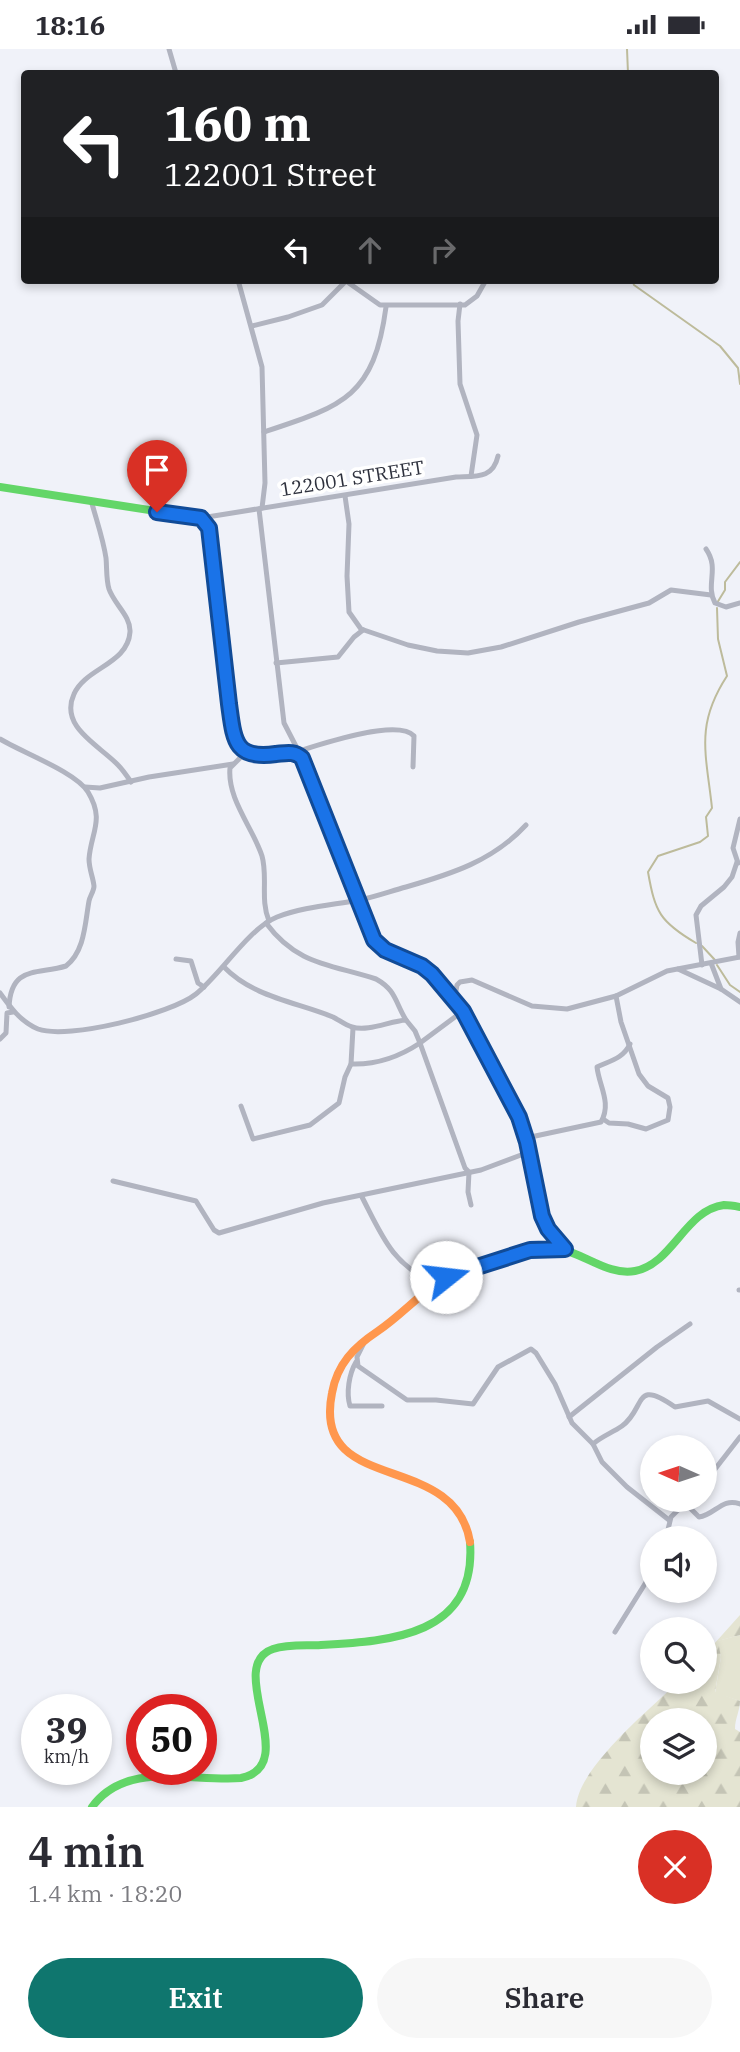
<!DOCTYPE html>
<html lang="en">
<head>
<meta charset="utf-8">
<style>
  body { margin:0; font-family:"IBM Plex Serif",serif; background:#f7f7f7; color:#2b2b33; height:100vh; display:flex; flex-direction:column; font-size:26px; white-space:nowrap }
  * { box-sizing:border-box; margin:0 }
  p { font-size:23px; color:#7c7c81 }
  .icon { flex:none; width:38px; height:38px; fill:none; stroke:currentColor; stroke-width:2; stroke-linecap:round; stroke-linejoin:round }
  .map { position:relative; height:1758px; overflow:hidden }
  .side { display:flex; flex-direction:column; background:#fff; flex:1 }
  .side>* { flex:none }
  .top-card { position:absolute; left:21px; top:21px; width:698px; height:214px; border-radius:7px; box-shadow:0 4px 10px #0003; background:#202124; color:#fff; overflow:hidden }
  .needle { width:46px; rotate:273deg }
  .controls { position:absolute; left:640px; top:1386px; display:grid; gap:14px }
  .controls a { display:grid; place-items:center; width:77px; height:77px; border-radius:50%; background:#fff; box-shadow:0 4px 10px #0003; font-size:35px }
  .speed { position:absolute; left:21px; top:1645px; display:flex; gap:14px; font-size:35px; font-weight:700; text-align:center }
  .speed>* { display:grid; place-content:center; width:91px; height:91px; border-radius:50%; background:#fff; box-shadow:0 4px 10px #0003; line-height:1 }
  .speed small { font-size:18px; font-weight:400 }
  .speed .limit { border:10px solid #d22; background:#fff; color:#111 }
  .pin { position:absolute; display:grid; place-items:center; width:60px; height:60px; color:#fff; margin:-72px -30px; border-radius:50% 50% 50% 0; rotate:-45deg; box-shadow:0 0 7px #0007 }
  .pin .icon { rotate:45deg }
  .me { position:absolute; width:77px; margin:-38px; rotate:74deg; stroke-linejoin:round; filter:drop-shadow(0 0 5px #0008) }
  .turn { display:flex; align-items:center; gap:24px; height:147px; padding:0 28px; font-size:32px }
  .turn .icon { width:91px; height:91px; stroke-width:2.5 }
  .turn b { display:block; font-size:49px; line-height:60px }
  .lanes { display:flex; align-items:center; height:66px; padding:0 28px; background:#0003; justify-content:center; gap:35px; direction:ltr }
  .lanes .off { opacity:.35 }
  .round { display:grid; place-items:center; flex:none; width:74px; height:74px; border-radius:37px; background:#f7f7f7 }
  .overview { display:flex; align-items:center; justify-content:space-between; height:119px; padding:0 28px }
  h1 { font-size:42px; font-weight:600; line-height:52px }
  .primary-button { display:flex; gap:14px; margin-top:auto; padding:14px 28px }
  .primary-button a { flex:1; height:80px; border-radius:42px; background:#0f766e; color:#fff; font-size:28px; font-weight:600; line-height:80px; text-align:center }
  .primary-button a+a { background:#f7f7f7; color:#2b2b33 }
  .status { display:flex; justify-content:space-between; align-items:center; height:49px; padding:0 35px; background:#fff; direction:ltr }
  .status svg { height:19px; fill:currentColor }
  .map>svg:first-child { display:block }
  .green { fill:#e4e4d2 }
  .forest { fill:url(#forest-firs); fill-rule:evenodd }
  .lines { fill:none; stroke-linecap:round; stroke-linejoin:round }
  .stream { stroke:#bdbb9b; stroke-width:2 }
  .street { stroke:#b1b4c0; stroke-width:5 }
  .fast { stroke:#63d668; stroke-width:8 }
  .slow { stroke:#ff974d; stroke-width:8 }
  .jam { stroke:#b3261e; stroke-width:8 }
  .route-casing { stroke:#114b97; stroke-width:18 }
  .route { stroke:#1a73e8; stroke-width:12 }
  .labels { text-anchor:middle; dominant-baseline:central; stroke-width:7; stroke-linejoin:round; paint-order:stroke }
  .street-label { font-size:19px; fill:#2e313d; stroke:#fff }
</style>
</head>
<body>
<div class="status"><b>18:16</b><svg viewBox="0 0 49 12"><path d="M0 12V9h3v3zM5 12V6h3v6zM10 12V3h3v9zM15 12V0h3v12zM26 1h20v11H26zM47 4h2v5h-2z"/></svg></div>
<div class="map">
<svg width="740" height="1758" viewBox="0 0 740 1758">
  <defs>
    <pattern id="forest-firs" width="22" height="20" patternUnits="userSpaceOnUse" patternTransform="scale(1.75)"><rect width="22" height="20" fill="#e4e4d2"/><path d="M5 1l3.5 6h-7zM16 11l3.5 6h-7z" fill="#c4c4b5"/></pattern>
  </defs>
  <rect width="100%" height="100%" fill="#f0f2f9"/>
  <path class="green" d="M740,1586V1652L715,1644L721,1608L717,1592Z"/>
  <path class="forest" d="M740,1566V1586L718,1592L721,1608L715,1643L740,1652C740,1662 735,1669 735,1680L740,1683V1758H576C578,1719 649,1661 678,1633H705V1605ZM653,1671H705V1724H653Z"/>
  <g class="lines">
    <g class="stream">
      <path d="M627,0L628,24"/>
      <path d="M632,231L634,236L720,297L738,319L740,335"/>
      <path d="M717,554L725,541V533L740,513"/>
      <path d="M696,894C660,873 655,863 648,823L658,807L700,793L708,787L706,768L712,759C706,704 695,676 727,627L718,590L717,559"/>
      <path d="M702,897L715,911"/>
      <path d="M717,916L730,936L740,943"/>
    </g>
    <g class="street">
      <path d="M169,0L176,24"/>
      <path d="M238,231L262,318L265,434L262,459"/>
      <path d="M460,255L458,272L460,335L477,386L471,427"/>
      <path d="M252,277L288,268L322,256L346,232L380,256H465L477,247L486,231"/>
      <path d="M264,383C343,357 374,348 386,258"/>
      <path d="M345,447L349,475L347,527L349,563L361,580L408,596L437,602L468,604L501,598L579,573L649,554L671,541L711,546"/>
      <path d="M91,451C96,470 103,489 106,509C107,519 106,530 109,540C114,555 131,567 130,583C128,615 85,619 74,645C59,678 99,696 118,716C123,721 127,727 131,733"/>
      <path d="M259,460L284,674L301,707"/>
      <path d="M201,469L456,428C476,427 493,430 498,407"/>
      <path d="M706,500C720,520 705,535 715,554L726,558L740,554"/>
      <path d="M276,614L338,608L354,588L363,581"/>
      <path d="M0,690C21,703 76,723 88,743C105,771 91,783 89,810C89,820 93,828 94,837C94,842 90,847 89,852C85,874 85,902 66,917C37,926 11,916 9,958"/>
      <path d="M299,702C321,695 398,669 414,687L413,718"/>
      <path d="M245,704L230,719C227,750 253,779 262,807C268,828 260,851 269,872"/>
      <path d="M85,738L100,739L149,728L233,715"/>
      <path d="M738,814L733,799L740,770"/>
      <path d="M266,874C297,916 330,915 376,930C396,941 395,953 406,971"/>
      <path d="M739,908L738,893L740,884"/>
      <path d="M176,910L191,912L198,934L204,938"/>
      <path d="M711,914L721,940"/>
      <path d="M702,916L696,866L701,857L724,838L732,828L737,813"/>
      <path d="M224,918C253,948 296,953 333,968C339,971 345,976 352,978C368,983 390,972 406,971L415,982L420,994C399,1008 377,1016 351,1015"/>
      <path d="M678,920L721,940L740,953"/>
      <path d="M0,944C10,958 21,973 38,980C68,991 171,965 196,945C222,924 248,880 277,868C303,858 332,856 359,851C375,848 391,842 406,838C451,825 493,812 526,776"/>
      <path d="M454,952L457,936L460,933L472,931L532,957L567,960L616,947L667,922L740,908"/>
      <path d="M463,962L420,994L465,1119L469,1123L468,1143L471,1156"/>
      <path d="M0,990L6,984L7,964L13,963"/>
      <path d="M241,1057L253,1090L310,1076L339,1054L345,1028L351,1015L353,979"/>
      <path d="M603,1070L609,1074L628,1075L646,1080L668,1071L670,1058L668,1049L648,1037L639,1025L621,973L616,947"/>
      <path d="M526,1089L601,1073C612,1054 599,1037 597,1018C609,1012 623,1010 630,995"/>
      <path d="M113,1132L196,1152L214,1181L219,1184L323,1154L481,1121L529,1103"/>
      <path d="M362,1148C382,1187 392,1215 434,1234"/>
      <path d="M739,1241H740"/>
      <path d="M364,1294L357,1308L358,1317L407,1351H436L473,1355L498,1318L531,1300L536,1304L555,1335L572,1374L593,1395L602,1413L627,1438L669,1471"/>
      <path d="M356,1313C349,1325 346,1344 350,1357H382"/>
      <path d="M569,1368L657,1298L690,1275"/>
      <path d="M593,1395C602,1387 612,1384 622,1377C646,1360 633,1328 675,1358L708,1352L740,1370"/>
      <path d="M705,1433L740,1388"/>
      <path d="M685,1454L699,1468C715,1466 722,1448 740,1455"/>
      <path d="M666,1489L671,1468L688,1451"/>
      <path d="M615,1583L653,1522"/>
    </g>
    <g class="fast">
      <path d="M0,438L201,469L209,479L211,487L233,681C247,715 260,706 293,704L306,714L374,891C389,904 405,907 422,917C453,936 480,993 496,1025"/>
      <path d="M465,1221C495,1214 528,1195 559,1200C584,1204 608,1227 635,1222C673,1215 685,1161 724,1156C729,1156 735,1157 740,1158"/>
      <path d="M92,1758C126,1711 191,1733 241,1729C303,1717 223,1617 273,1600C288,1595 306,1597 321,1596C391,1592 477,1587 470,1493"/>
    </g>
    <path class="slow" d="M465,1221C429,1232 409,1261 378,1282C354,1298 337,1315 332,1344C311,1448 455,1400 470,1493"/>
    <path class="jam" d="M496,1025L519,1068L527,1093L542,1167L565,1200"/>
  </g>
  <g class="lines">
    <g class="route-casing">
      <path id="route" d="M157,463L201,469L209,479L229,655C234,691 234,711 276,705C287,704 294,702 302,709L374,891L385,901L422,917L432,925L463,962L519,1068L527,1093L542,1167L548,1180L565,1200L530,1201L446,1228"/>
    </g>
    <use href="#route" class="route"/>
  </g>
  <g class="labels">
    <g class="street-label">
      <text transform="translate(352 429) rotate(-9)">122001 STREET</text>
    </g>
  </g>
</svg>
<div class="controls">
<a><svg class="needle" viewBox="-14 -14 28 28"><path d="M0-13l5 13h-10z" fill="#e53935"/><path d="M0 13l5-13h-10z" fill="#7c7c81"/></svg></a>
<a><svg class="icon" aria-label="sound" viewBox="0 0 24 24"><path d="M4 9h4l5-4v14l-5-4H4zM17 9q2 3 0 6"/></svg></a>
<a><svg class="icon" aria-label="search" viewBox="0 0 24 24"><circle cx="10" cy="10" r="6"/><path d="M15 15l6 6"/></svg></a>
<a><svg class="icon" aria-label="layers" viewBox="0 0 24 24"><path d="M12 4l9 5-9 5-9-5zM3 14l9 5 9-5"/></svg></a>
</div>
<div class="speed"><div>39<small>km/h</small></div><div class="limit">50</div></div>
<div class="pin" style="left:157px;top:463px;background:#d93025"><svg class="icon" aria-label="arrive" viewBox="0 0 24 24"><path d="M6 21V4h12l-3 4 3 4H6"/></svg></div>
<svg class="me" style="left:446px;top:1228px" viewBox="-20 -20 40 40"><circle r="19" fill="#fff"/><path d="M0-13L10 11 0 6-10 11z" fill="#1a73e8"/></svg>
<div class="top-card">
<div class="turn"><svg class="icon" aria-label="left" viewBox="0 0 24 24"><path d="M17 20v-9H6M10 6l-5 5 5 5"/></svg><div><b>160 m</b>122001 Street</div></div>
<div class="lanes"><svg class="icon" aria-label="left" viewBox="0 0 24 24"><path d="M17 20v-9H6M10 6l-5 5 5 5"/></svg><svg class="icon off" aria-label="ahead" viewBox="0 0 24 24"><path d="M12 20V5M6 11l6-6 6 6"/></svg><svg class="icon off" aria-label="right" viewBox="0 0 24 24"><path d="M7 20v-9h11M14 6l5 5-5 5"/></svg></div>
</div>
</div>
<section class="side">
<div class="overview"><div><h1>4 min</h1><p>1.4 km · 18:20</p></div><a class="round" style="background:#d93025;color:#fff"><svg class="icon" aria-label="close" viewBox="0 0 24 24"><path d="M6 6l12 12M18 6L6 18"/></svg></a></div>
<div class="primary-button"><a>Exit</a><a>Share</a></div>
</section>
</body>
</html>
